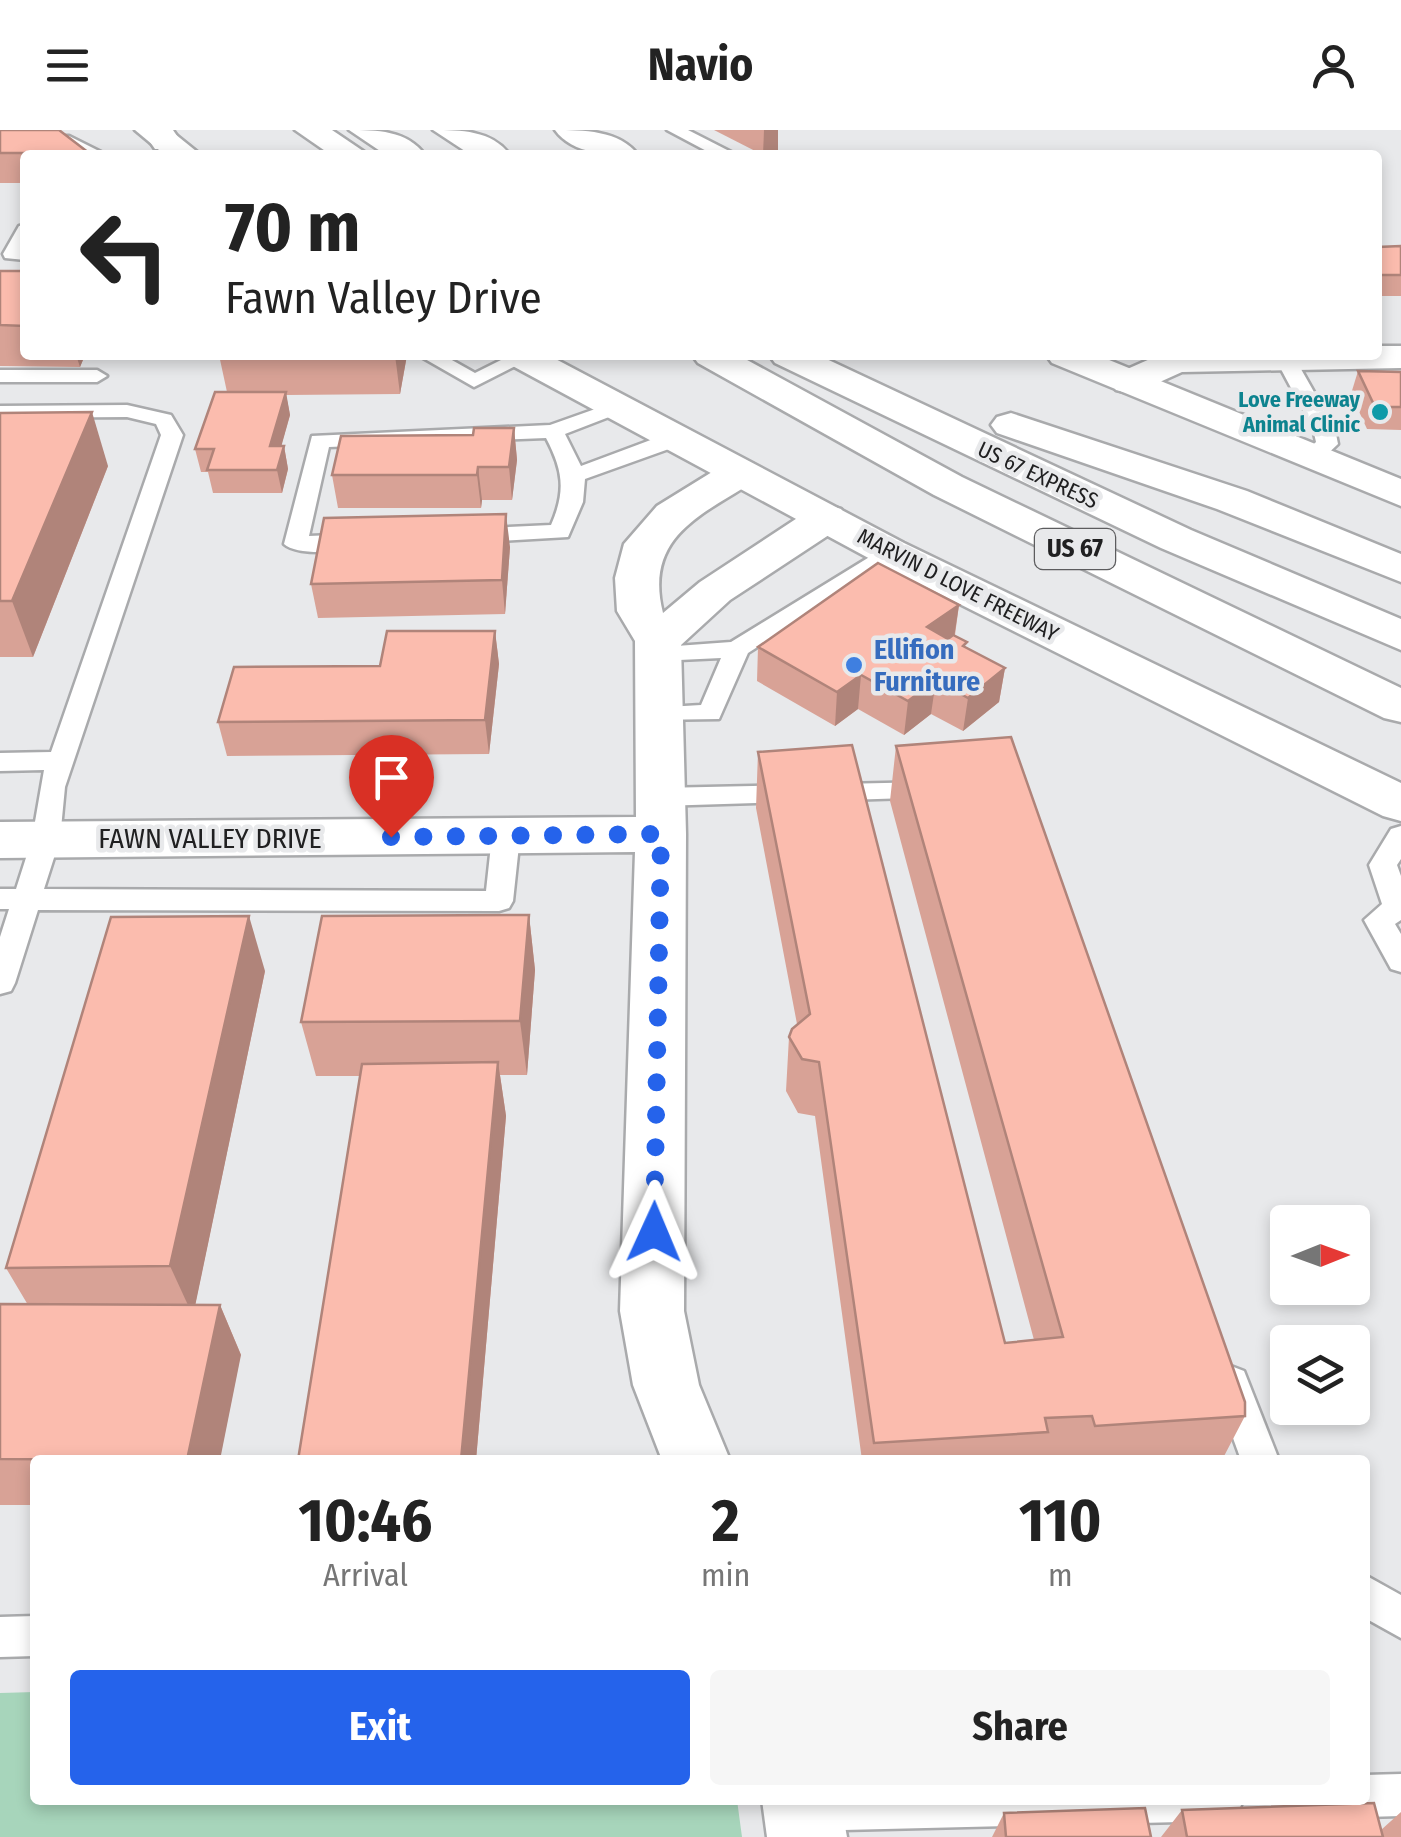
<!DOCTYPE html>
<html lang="en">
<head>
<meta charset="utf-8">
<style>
  body { margin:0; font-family:"Fira Sans Condensed",sans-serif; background:#f6f6f6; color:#222; height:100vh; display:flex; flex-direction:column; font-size:38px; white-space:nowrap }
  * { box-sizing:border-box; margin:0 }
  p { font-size:32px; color:#767676 }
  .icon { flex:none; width:55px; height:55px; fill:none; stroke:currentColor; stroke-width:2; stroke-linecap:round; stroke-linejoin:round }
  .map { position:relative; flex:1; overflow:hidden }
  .panel { position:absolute; left:30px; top:1325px; width:1340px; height:350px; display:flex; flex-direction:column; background:#fff; border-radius:10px; box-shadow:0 5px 15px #0003 }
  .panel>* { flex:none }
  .guide { position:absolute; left:20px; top:20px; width:1362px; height:210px; border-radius:10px; box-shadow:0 5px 15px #0003; background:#fff; color:#222; overflow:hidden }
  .needle { width:65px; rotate:89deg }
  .controls { position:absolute; left:1270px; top:1075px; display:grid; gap:20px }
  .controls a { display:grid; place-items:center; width:100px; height:100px; border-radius:10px; background:#fff; box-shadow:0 5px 15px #0003; font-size:50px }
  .pin { position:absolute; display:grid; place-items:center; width:85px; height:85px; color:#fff; margin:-102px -42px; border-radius:50% 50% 50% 0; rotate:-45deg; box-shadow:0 0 10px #0007 }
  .pin .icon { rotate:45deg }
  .me { position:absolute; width:110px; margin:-55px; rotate:1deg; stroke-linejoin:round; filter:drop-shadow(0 0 8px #0008) }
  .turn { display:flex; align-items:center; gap:35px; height:210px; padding:0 40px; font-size:45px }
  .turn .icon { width:130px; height:130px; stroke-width:2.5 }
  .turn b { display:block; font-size:70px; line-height:85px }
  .eta { display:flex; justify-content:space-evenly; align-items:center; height:170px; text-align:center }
  .eta b { font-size:60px; font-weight:700; line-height:70px }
  .button { display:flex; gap:20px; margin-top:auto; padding:20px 40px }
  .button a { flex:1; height:115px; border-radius:10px; background:#2563eb; color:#fff; font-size:40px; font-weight:700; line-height:115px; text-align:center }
  .button a+a { background:#f6f6f6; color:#222 }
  header { display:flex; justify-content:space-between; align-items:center; height:130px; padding:0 40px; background:#fff; font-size:45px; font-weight:700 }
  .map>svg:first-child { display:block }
  .green { fill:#a7d5bb }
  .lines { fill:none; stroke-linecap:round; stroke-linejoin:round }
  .service-casing { stroke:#a9aaac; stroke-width:5 }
  .minor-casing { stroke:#a9aaac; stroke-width:5 }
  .tertiary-casing { stroke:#a9aaac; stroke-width:5 }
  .secondary-casing { stroke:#a9aaac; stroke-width:5 }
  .motorway-casing { stroke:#a9aaac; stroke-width:5 }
  .service { fill:#fff; fill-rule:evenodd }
  .minor { fill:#fff; fill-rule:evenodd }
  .tertiary { fill:#fff; fill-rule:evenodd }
  .secondary { fill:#fff; fill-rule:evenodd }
  .motorway { fill:#fff; fill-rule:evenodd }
  .wall { fill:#d8a296 }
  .shaded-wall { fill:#b0847a }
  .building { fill:#fbbcae; stroke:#b0847a; stroke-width:2.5 }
  .route { stroke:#2563eb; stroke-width:18; stroke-dasharray:0 32.4 }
  .culture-dot { fill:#0f9aa8; stroke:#e8e9eb; stroke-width:4 }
  .shop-dot { fill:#3f7fe0; stroke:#e8e9eb; stroke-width:4 }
  .labels { text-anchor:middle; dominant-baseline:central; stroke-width:9; stroke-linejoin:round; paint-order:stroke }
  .far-culture-label { font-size:22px; font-weight:bold; fill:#0d838f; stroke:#e8e9eb; text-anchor:end }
  .far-street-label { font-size:22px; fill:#202021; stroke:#e8e9eb }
  .shield { fill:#e8e9eb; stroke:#5c5c5e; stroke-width:2.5 }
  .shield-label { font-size:25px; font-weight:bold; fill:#202021 }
  .shop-label { font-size:28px; font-weight:bold; fill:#366cbe; stroke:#e8e9eb; text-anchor:start }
  .street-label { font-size:28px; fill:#202021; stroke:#e8e9eb }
</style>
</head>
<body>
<header><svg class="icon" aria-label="menu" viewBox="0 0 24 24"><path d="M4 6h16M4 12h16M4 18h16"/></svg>Navio<svg class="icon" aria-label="person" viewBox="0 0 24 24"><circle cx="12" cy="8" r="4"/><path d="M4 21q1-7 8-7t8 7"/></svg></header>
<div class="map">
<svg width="1401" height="1707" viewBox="0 0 1401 1707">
  <rect width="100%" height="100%" fill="#e8e9eb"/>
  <path class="green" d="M35,1562V1670H737L742,1707H0V1563Z"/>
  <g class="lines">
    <g class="service-casing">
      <g id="service">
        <path d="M667,0H688L737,25H714Z"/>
        <path d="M0,6H69L107,25H84L66,16H0Z"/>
        <path d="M25,95V130L5,128L3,124L19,96Z"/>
        <path d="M418,225H443L475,243L511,225L533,227L474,257Z"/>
        <path d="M1277,225H1293L1335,299L1338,314L1318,333H1302L1299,328L1316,312L1313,299L1275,228Z"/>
        <path d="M0,240H97L107,246L97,252H0Z"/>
        <path d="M615,272L626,278L622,282L565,304L581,336L664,305H680L683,310L680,315L585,349L583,372L568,407L468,413L456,406L468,399L551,395C566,361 563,340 546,308L329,317L309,406L357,404L369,411C355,423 298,427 284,414L312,306L550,295Z"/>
        <path d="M127,275L171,285L183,305L65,657L60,709L44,759L486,761L492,706L496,699H516L520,706L513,771L509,778L499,781L38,780L15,853L11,861L0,864V807L9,779H0V759H16L32,709L44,640L0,641V623L51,622L161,305L156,294L127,287L0,288V276Z"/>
        <path d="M889,415L901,422L897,427L748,523L719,589L650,590L646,584L650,578L701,575L721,528L658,531L649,528L646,523L649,518L731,512Z"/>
        <path d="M929,652L939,655L943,661L939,667L660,676L650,674L646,667L650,660L660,658Z"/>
        <path d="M1401,696V729L1397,735L1401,746V790L1395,794L1401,804V842L1391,839L1364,790L1382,774L1369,735L1391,699Z"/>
        <path d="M1231,1236L1244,1241L1279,1330H1241L1213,1253L1218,1241Z"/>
        <path d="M1365,1445L1401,1465V1508L1365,1488Z"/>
        <path d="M35,1486V1526L0,1527V1487Z"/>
        <path d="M1401,1644V1686L1365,1687L1350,1681L1345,1670H1365V1645Z"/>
        <path d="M786,1670H1243L1237,1685L1222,1691L803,1701L788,1695L782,1680Z"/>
      </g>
    </g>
    <g class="minor-casing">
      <path id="minor" d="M1378,216H1401V238L1182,242L1142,260L1129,263L1116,260L1110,252L1116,244L1159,225H1378Z"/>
    </g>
    <g class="tertiary-casing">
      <g id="tertiary">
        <path d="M739,331L753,334L759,343L753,352C699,386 644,408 663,483L700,452L811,379L826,375L841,379L847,388L841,397L730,470L681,515L686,704L684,1181L699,1255L730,1330H662L633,1255L620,1181L635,722L0,728V692L636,687L635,511L617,481L615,448L624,414L657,376L725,334Z"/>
        <path d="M762,1670H840L847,1707H767Z"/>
      </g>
    </g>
    <g class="secondary-casing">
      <g id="secondary">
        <path d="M135,0H170L201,25H165Z"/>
        <path d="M555,0C582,0 620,0 638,25C610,25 573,25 555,0Z"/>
        <path d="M501,225H548L904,413L1401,653V691L1383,686L874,431L507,233Z"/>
        <path d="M1046,225H1097L1401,349V376L1052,233Z"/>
      </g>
    </g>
    <g class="motorway-casing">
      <g id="motorway">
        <path d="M142,0H173L181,12L177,19H155Z"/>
        <path d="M295,0H332L369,25H331Z"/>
        <path d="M349,0C376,0 407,0 425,25H386Z"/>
        <path d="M433,0C460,0 492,0 510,25H471Z"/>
        <path d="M692,225H738L962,347L1401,558V592L1384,588L934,365L698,233Z"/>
        <path d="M769,225H818L1191,400L1401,489V520L1161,418L775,233Z"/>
        <path d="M1011,283L1247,361L1401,424V452L1217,379L997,303L991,295L997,287Z"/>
      </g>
    </g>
    <use href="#service" class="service"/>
    <use href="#minor" class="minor"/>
    <use href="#tertiary" class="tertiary"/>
    <use href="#secondary" class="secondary"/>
    <use href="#motorway" class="motorway"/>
  </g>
  <g class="wall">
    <path d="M0,0L89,23L90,25H25V53H0Z"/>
    <path d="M714,0H778V20L763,25Z"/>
    <path d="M1401,116V166H1378V117Z"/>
    <path d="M0,141H25V225H85L80,237L0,236Z"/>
    <path d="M219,225H407L400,264L286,265L290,285L281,316H284L288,339L282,363H213L208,342H201L195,319L227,262Z"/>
    <path d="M1358,241L1401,242V300L1367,299L1351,264Z"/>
    <path d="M0,283L108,336L33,527H0Z"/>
    <path d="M514,298L517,330L512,370H482L481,378H338L332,345L473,305Z"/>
    <path d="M510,417L505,484L318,488L311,454Z"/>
    <path d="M959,475L955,505L966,517L1005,538L999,572L963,601L931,584L904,605L858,579L835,596L757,551L758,517Z"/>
    <path d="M495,501L499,534L489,624L227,626L218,592L380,536Z"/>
    <path d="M896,616L1245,1286L1222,1330H862L815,986L798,983L786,961L789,907L797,894L756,678L758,622L1005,1213L1034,1210L890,671Z"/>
    <path d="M529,785L535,840L527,945H500L506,986L476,1330H298L360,946H316L301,892Z"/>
    <path d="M265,841L195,1175H220L241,1225L35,1330V1375H0V1174L28,1175L6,1138Z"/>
    <path d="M1182,1680L1381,1700L1401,1682V1707H1161Z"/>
    <path d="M1004,1683L1151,1707H992Z"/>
  </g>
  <g class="shaded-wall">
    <path d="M764,0H778V20L763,25Z"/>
    <path d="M76,225H85L80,237Z"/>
    <path d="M395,225H407L400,264Z"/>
    <path d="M286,262L290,285L275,339L270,316Z"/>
    <path d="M92,282L108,336L33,527L12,471Z"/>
    <path d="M514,298L517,330L512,370L509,337Z"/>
    <path d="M284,316L288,339L282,363L277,340Z"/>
    <path d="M478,337L482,370L481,378L477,345Z"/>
    <path d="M506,384L510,417L505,484L502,450Z"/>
    <path d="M959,475L954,508L923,531L927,497Z"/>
    <path d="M495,501L499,534L489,624L485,590Z"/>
    <path d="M1005,538L999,572L963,601L968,568Z"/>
    <path d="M861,545L858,579L835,596L837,562Z"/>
    <path d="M936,550L931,584L904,605L908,571Z"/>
    <path d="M529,785L535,840L527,945L520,891Z"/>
    <path d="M249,786L265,841L193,1186L170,1136Z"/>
    <path d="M498,932L506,986L476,1330H461Z"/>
    <path d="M220,1175L241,1225L220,1330H187Z"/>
  </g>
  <g class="building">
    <path d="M0,0H59L89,23H0Z"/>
    <path d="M1401,116V145H1378V117Z"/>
    <path d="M0,141H25V196L0,195Z"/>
    <path d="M1358,241L1401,242V277H1375Z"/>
    <path d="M215,262H286L270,316H284L277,340H207L214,319H195Z"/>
    <path d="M92,282L12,471H0V283Z"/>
    <path d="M474,298H514L509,337H478L477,345H332L341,306L473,305Z"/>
    <path d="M506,384L502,450L311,454L324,388Z"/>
    <path d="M878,433L959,475L927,497L948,509L953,505L967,512L963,516L1005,538L968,568L936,550L908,571L861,545L837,562L758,517Z"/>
    <path d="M387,501H495L485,590L218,592L234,537L380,536Z"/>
    <path d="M1011,607L1245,1272V1286L1095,1296L1092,1286L1045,1288L1048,1302L874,1313L819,932L802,929L789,907L792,899L810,884L758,622L852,615L1005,1213L1063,1207L896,616Z"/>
    <path d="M529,785L520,891L301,892L322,786Z"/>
    <path d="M249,786L170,1136L6,1138L111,787Z"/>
    <path d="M498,932L461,1330H298L362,934Z"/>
    <path d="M0,1174L220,1175L187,1330L0,1329Z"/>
    <path d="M1374,1673L1383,1707H1187L1182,1680Z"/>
    <path d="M1145,1678L1151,1707H1006L1004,1683Z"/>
  </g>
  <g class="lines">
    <path class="route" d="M391,707L661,704L654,1102"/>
  </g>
  <circle class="culture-dot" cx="1380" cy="282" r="10"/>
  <circle class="shop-dot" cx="854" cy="535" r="10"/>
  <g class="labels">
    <g class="far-culture-label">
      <text x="1360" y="269">Love Freeway<tspan x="1360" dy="25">Animal Clinic</tspan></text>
    </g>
    <g class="far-street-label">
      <text transform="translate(1038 345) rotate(25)">US 67 EXPRESS</text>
      <text transform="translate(958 455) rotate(27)">MARVIN D LOVE FREEWAY</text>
    </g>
    <rect class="shield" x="1035" y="399" width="80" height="40" rx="8"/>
    <g class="shield-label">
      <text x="1075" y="419">US 67</text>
    </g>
    <g class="shop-label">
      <text x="874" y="519">Ellifion<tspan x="874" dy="32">Furniture</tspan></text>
    </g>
    <g class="street-label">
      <text x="210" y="708">FAWN VALLEY DRIVE</text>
    </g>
  </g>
</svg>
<div class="controls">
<a><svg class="needle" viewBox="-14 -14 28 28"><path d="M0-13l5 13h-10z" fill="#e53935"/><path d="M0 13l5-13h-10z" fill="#767676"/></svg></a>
<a><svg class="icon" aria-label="layers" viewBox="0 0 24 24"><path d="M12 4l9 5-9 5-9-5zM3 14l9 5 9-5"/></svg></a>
</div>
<div class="pin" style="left:391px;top:707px;background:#d93025"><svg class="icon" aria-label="arrive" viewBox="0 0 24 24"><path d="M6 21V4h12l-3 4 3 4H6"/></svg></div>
<svg class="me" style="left:654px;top:1102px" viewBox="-20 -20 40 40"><path d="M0-17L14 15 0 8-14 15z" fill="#2563eb" stroke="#fff" stroke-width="4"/></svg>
<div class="guide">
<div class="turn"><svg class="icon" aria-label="left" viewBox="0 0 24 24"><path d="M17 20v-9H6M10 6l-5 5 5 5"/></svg><div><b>70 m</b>Fawn Valley Drive</div></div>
</div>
<section class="panel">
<div class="eta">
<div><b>10:46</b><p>Arrival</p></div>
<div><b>2</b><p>min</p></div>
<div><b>110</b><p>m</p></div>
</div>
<div class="button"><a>Exit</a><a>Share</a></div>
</section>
</div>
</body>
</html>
